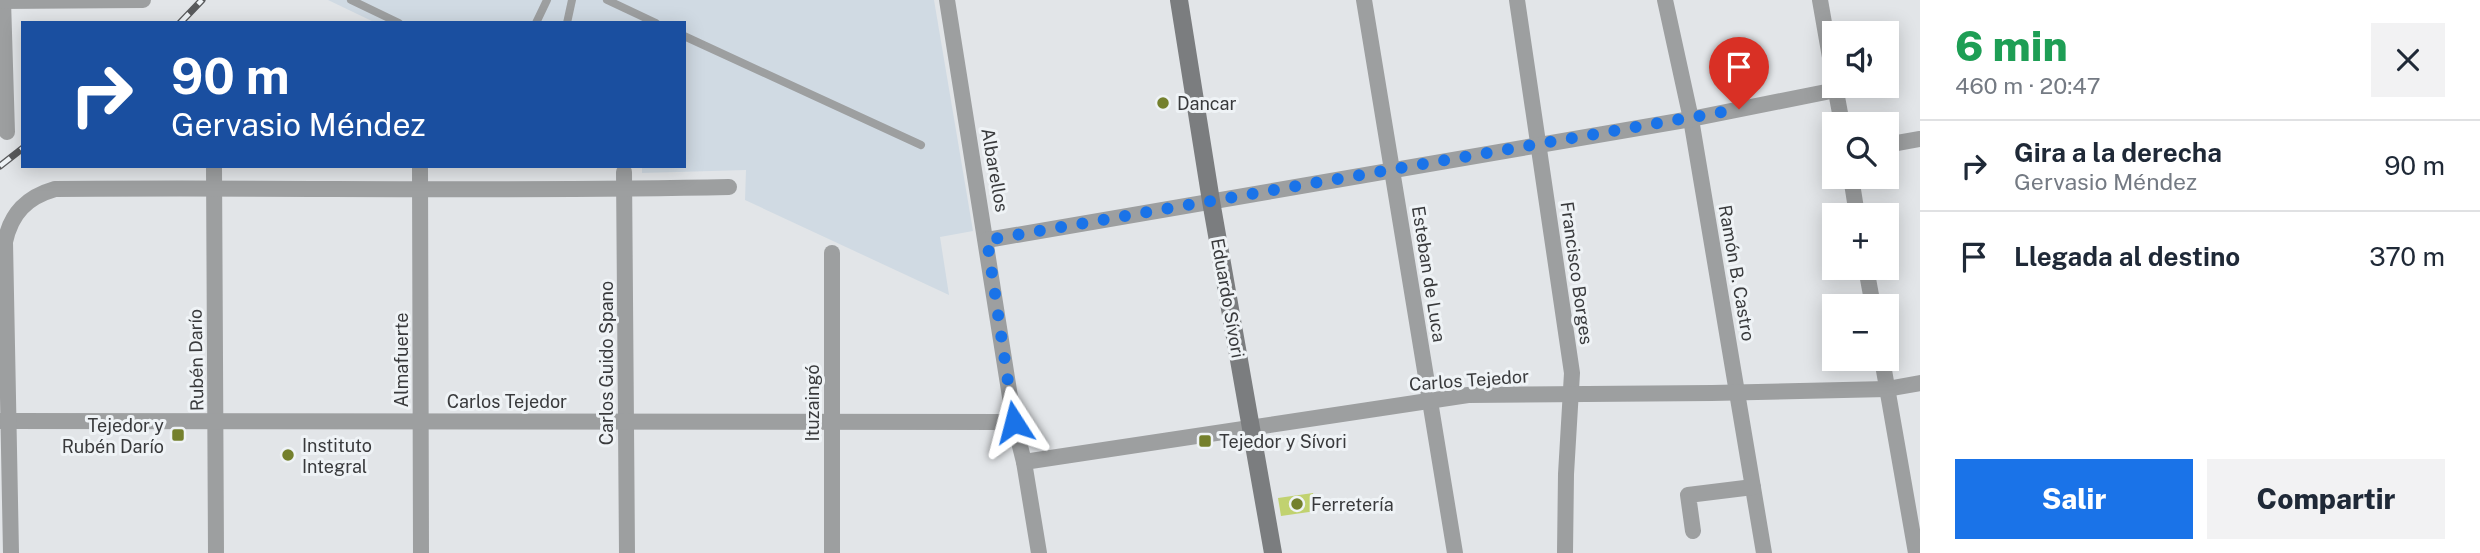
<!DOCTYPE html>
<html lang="es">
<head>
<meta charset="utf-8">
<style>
  body { margin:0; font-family:"Public Sans",sans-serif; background:#f2f2f3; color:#1f2937; height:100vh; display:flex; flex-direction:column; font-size:26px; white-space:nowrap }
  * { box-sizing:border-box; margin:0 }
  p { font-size:23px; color:#747a83 }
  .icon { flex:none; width:38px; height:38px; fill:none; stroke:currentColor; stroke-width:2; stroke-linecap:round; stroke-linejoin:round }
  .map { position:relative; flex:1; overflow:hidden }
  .details { display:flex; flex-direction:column; background:#fff; width:560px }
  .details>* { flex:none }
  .top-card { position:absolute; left:21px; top:21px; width:665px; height:147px; border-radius:0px; box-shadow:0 4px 18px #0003; background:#1a4fa0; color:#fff; overflow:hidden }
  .controls { position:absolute; left:1822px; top:21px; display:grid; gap:14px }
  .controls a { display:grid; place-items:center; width:77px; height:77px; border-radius:0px; background:#fff; box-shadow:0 4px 18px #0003; font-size:35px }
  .pin { position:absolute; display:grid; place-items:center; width:60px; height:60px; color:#fff; margin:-72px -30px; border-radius:50% 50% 50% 0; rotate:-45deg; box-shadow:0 0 7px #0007 }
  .pin .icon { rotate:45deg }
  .me { position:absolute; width:77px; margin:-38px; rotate:351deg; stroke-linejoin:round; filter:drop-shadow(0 0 5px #0008) }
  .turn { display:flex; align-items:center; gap:24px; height:147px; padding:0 35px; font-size:32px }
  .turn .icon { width:91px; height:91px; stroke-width:2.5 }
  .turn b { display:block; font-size:49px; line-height:60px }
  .round { display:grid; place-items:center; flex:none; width:74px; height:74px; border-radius:0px; background:#f2f2f3 }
  .head { display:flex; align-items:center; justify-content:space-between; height:119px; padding:0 35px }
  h1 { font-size:42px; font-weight:800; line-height:52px; color:#1e9e55 }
  .cta { display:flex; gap:14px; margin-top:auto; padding:14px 35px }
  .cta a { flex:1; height:80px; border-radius:0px; background:#1a73e8; color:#fff; font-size:28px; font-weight:800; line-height:80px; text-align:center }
  .cta a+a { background:#f2f2f3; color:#1f2937 }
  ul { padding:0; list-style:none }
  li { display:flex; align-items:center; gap:21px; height:91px; padding:0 35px; border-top:2px solid #e0e1e3 }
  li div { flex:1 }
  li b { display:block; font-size:26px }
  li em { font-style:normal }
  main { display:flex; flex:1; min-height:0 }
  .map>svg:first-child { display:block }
  .built { fill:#d0dae3 }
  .building { fill:#c1d270 }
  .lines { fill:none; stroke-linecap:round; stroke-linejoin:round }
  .lane { stroke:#9d9fa0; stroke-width:8 }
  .street { stroke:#9d9fa0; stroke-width:16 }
  .secondary { stroke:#7b7d7f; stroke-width:18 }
  .rail-casing { stroke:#595a5c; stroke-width:7 }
  .rail { stroke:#eff3f6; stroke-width:4.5; stroke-dasharray:13; stroke-linecap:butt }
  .route { stroke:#1a73e8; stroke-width:12; stroke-dasharray:0 21.6 }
  .poi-dot { fill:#74802d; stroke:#eff3f6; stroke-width:2.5 }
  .labels { text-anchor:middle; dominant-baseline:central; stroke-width:6; stroke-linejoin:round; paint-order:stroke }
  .poi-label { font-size:18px; fill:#393a3c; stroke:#eff3f6; text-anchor:start }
  .street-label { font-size:18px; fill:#393a3c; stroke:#eff3f6 }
</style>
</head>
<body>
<main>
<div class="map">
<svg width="1920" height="553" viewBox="0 0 1920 553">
  <rect width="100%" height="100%" fill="#e2e5e8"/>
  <path class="built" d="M328,0H934L973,231L940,237L949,295L745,200L746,170L642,173V166H684V23H376Z"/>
  <path class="building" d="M1313,493L1316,511L1281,516L1278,498Z"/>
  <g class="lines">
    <g class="lane">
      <path d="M351,0L399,23"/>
      <path d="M607,0L656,23"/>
      <path d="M536,23L547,0"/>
      <path d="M567,23L572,0"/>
      <path d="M684,36L921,145"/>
    </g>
    <g class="street">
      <path d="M3,0L7,132"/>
      <path d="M947,0L1014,422L1024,462L1039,553"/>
      <path d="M1364,0L1455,553"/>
      <path d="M1517,0L1572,373L1566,474L1565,553"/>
      <path d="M1665,0L1691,119L1764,553"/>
      <path d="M1820,0L1834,80"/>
      <path d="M0,1L143,0"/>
      <path d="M1835,86L1842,124"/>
      <path d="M1886,145L1920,139"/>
      <path d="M214,166L216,553"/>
      <path d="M420,166L421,553"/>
      <path d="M624,172L627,553"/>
      <path d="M1851,177L1857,215"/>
      <path d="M987,240L1691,119L1836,90"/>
      <path d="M1866,268L1873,306"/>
      <path d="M1882,359L1916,553"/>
      <path d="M0,421L1014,422"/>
      <path d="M1024,462L1468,395L1712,393L1887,389L1920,383"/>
      <path d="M1693,531L1688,495L1753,487"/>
      <path d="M11,553L5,242C11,213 27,197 55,189C280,187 505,192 729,187"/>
      <path d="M832,553V253"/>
    </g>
    <path class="secondary" d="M1179,0L1211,201L1273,553"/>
    <g class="rail-casing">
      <g id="rail">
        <path d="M180,23L202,0"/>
        <path d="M0,166L23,148"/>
      </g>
    </g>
    <use href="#rail" class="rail"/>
  </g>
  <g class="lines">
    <path class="route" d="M1014,422L987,240L1739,109"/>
  </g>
  <g class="poi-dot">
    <circle cx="1163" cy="103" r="7"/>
    <rect x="171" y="428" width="14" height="14" rx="3.5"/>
    <rect x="1198" y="434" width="14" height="14" rx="3.5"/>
    <circle cx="288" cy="455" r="7"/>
    <circle cx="1297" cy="504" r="7"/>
  </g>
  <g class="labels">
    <g class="poi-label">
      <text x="1177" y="103">Dancar</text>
      <text x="164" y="425" text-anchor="end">Tejedor y<tspan x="164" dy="21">Rubén Darío</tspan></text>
      <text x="1219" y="441">Tejedor y Sívori</text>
      <text x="302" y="445">Instituto<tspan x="302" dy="21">Integral</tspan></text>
      <text x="1311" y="504">Ferretería</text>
    </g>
    <g class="street-label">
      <text transform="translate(995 170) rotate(80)">Albarellos</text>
      <text transform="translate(1577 273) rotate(82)">Francisco Borges</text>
      <text transform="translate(1737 273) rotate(80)">Ramón B. Castro</text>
      <text transform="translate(1429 274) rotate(81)">Esteban de Luca</text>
      <text transform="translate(1228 298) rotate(80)">Eduardo Sívori</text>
      <text transform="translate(196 360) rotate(-91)">Rubén Darío</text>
      <text transform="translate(401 360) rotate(-90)">Almafuerte</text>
      <text transform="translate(606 363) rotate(-90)">Carlos Guido Spano</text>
      <text transform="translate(1469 380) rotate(-4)">Carlos Tejedor</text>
      <text x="507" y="401">Carlos Tejedor</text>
      <text transform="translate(812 403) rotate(-90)">Ituzaingó</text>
    </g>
  </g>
</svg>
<div class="controls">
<a><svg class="icon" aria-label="sound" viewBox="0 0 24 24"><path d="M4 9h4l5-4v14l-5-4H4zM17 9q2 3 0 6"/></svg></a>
<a><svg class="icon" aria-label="search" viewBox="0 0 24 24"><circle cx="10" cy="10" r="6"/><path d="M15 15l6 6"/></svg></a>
<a>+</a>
<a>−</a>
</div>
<div class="pin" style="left:1739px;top:109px;background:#d93025"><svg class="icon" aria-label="arrive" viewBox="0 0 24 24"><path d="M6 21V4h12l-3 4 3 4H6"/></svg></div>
<svg class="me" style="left:1014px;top:422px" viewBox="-20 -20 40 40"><path d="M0-17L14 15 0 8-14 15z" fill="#1a73e8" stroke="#fff" stroke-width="4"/></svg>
<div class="top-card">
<div class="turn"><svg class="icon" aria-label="right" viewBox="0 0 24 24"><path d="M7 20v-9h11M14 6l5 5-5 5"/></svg><div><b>90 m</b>Gervasio Méndez</div></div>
</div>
</div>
<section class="details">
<div class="head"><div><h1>6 min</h1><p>460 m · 20:47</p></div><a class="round"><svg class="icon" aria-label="close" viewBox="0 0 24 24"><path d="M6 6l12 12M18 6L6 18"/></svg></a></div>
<ul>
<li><svg class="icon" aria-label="right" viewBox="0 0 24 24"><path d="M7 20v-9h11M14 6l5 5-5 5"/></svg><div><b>Gira a la derecha</b><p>Gervasio Méndez</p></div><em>90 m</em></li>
<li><svg class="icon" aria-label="arrive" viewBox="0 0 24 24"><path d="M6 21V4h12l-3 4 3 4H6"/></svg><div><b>Llegada al destino</b></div><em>370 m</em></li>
</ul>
<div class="cta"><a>Salir</a><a>Compartir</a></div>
</section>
</main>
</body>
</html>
